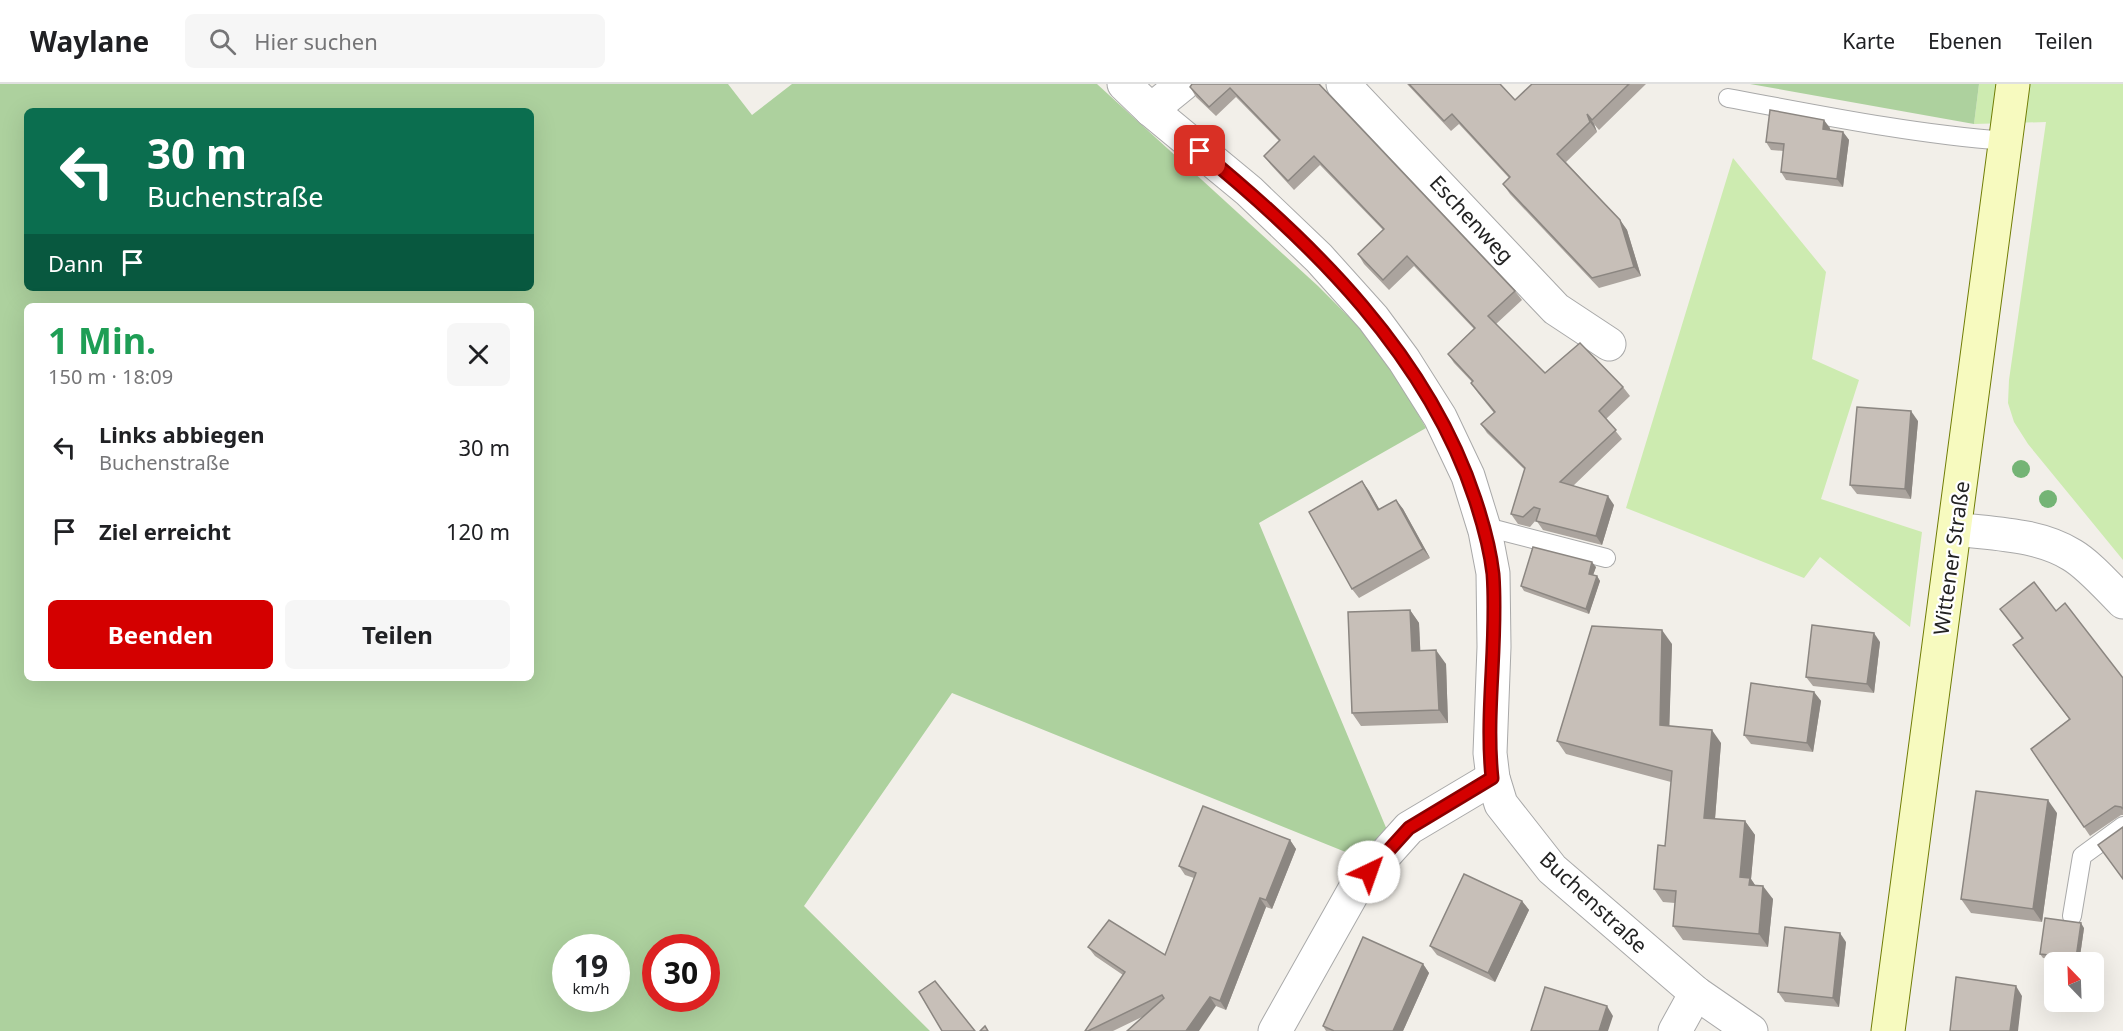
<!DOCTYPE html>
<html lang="de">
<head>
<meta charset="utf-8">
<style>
  body { margin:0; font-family:"Noto Sans",sans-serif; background:#f6f6f6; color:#202124; height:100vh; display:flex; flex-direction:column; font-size:22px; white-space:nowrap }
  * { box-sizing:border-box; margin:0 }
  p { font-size:20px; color:#757577 }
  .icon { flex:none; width:33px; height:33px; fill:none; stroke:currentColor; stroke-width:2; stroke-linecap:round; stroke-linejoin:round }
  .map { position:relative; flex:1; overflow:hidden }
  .side { position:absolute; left:24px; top:219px; width:510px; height:378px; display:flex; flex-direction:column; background:#fff; border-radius:9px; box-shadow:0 6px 24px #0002 }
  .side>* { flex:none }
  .banner { position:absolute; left:24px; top:24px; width:510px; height:183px; border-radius:9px; box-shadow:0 6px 24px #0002; background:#0b6e4f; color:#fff; overflow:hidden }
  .needle { width:39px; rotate:337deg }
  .fabs { position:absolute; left:2044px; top:868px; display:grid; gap:12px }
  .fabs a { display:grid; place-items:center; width:60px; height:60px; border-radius:9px; background:#fff; box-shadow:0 6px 24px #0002; font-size:30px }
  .speed { position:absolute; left:552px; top:850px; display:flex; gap:12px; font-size:30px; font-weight:700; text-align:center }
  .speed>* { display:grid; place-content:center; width:78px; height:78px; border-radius:50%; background:#fff; box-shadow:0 6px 24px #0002; line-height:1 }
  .speed small { font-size:15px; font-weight:400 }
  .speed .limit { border:9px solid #d22; background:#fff; color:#111 }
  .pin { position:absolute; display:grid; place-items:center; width:51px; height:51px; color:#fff; margin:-26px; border-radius:12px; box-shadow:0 3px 9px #0006 }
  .me { position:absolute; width:66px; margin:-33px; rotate:42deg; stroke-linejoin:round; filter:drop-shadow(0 0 4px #0008) }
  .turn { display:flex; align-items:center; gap:21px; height:126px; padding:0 24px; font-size:27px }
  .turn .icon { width:78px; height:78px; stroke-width:2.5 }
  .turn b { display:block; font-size:42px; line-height:51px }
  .then { display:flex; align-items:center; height:57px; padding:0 24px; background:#0003; gap:12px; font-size:22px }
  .round { display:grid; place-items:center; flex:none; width:63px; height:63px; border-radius:9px; background:#f6f6f6 }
  .headline { display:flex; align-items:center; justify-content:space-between; height:102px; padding:0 24px }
  h1 { font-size:36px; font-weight:700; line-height:45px; color:#1e9e55 }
  .cta { display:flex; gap:12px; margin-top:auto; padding:12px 24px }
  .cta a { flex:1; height:69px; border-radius:9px; background:#d40000; color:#fff; font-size:24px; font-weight:700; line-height:69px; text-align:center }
  .cta a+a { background:#f6f6f6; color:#202124 }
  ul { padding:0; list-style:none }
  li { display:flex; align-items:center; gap:18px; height:84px; padding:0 24px }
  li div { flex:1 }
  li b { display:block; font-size:22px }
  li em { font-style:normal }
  header { display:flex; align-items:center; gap:36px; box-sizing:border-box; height:84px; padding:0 30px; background:#fff; border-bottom:2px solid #e0e0e0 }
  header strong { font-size:28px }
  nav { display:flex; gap:33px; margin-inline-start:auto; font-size:21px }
  .search { width:420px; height:54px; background:#f6f6f6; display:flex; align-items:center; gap:15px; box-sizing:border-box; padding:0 21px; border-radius:9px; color:#757577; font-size:22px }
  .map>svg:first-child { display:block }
  .grass { fill:#cdebb0 }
  .forest { fill:#add19e; fill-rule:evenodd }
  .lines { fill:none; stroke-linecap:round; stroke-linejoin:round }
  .lane-casing { stroke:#a9a9a9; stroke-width:20 }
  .street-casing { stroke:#a9a9a9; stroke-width:35 }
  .secondary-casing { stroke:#707d05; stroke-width:35 }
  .lane { stroke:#fff; stroke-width:18 }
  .street { stroke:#fff; stroke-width:33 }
  .secondary { stroke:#f7fabf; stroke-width:33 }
  .tree { fill:#74b475 }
  .wall { fill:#aba49e }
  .shaded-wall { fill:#8b8681 }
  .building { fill:#c7bfb8; stroke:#8b8681; stroke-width:1.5 }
  .route-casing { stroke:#8a0000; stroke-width:15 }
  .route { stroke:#d40000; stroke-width:10 }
  .labels { text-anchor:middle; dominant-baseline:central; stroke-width:4.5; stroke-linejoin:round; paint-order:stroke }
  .street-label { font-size:21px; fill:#222; stroke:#fff }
</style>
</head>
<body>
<header>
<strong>Waylane</strong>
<div class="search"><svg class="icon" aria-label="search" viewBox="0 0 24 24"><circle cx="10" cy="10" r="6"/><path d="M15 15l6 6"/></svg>Hier suchen</div>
<nav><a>Karte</a><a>Ebenen</a><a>Teilen</a></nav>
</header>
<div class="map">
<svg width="2123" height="947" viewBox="0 0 2123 947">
  <rect width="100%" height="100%" fill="#f2efe9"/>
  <g class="grass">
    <path d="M1979,0H2123V476L2028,360L2014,338L2008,319L2009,296L2046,38L1974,40Z"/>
    <path d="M1733,74L1826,188L1812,275L1859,296L1821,415L1922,448L1910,543L1820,473L1804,494L1626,424Z"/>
  </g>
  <g class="forest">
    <path d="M0,0H728L752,31L792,0H1097L1318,202L1381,265L1426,344L1259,439L1387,746L1358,773L952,609L804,822L930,947H0ZM27,27H531V204H27ZM27,222H531V594H27ZM566,864H616V915H566ZM656,864H706V915H656Z"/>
    <path d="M1750,0H1979L1974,40Z"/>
  </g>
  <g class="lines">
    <g class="lane-casing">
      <g id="lane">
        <path d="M1728,14C1820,31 1912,50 2005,57"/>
        <path d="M1485,447L1498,446L1606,474"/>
        <path d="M2072,832L2082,772L2123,742"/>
      </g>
    </g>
    <g class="street-casing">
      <g id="street">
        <path d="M1124,0L1151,26L1249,107L1319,174L1373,234L1404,276L1440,333L1468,392L1485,447L1493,489L1494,563L1490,669L1493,694L1501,720L1552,785L1696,909L1751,947"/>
        <path d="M1343,0L1556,225L1609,260"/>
        <path d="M1151,26L1183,0"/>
        <path d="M1955,445C1994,450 2038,450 2072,471C2089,481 2108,503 2123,518"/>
        <path d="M1275,947L1356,803L1409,744L1493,694"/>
        <path d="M1675,947L1696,909"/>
      </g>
    </g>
    <g class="secondary-casing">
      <path id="secondary" d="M1888,947L2013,0"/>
    </g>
    <use href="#lane" class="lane"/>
    <use href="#street" class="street"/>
    <use href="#secondary" class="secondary"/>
  </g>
  <g class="tree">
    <circle cx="2021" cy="385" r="9"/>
    <circle cx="2048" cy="415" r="9"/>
  </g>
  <g class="wall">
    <path d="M1319,0L1515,207L1522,216L1496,240L1545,289L1623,303L1630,312L1606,335L1622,355L1573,402L1614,421L1602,461L1543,446L1536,436L1530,443L1518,440L1511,430L1525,386L1487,349L1481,340L1494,329L1478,309L1471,299L1472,298L1454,279L1448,270L1474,245L1414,182L1389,206L1364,180L1358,170L1383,146L1320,81L1294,106L1271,81L1264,72L1279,57L1236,13L1216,32L1196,13L1190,3Z"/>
    <path d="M1407,0H1500L1515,16L1532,0H1646L1599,46L1594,40L1597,48L1566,78L1620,136L1627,146L1641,192L1599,204L1510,110L1503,100L1509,94L1459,40L1451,47Z"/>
    <path d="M1830,44V46L1843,48L1849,56L1843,103L1786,96L1781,88L1784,67L1771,66L1766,58Z"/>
    <path d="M1918,337L1911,415L1857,410L1850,401Z"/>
    <path d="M1362,397L1369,407L1379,425L1396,416L1403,425L1430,474L1359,514L1352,505Z"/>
    <path d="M1596,483L1593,491L1597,492L1600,497L1589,530L1524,507L1521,502Z"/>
    <path d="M2000,525L2056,527L2123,594V731H2121L2090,752L2031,665L2069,635L2013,561L2022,555Z"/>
    <path d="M1410,526L1419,539L1420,567L1446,580L1448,639L1361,642L1352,629Z"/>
    <path d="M1880,558L1874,609L1813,602L1806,593Z"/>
    <path d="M1672,560L1669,642L1721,659L1715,735L1745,737L1755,751L1751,795L1755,801L1773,815L1768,863L1683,856L1673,842L1675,819L1663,818L1654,805L1665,762L1671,698L1566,670L1557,657Z"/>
    <path d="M1814,608L1821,617L1813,668L1751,660L1744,651Z"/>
    <path d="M2057,729L2042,838L1971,829L1961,815Z"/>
    <path d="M1290,756L1296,765L1272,825L1266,823L1226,926L1216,922L1144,932L1113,947H1085L1123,891L1095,872L1088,863L1165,871L1194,794L1185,791L1179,782Z"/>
    <path d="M1522,817L1529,826L1495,898L1437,871L1430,862Z"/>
    <path d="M2084,844L2079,879L2043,874L2040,870Z"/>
    <path d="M1846,858L1839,923L1785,918L1778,908Z"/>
    <path d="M1423,880L1429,889L1403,947H1326L1323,942Z"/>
  </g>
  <g class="shaded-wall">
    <path d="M1587,30L1594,40L1597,48L1590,38Z"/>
    <path d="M1824,36L1830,44L1828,53L1823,45Z"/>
    <path d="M1843,48L1849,56L1843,103L1837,95Z"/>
    <path d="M1620,136L1627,146L1641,192L1634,183Z"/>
    <path d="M1911,327L1918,337L1911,415L1905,405Z"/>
    <path d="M1362,397L1369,407L1385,435L1378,426Z"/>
    <path d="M1608,412L1614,421L1602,461L1596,452Z"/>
    <path d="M1396,416L1403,425L1430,474L1423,465Z"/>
    <path d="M1592,478L1596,483L1592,494L1589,490Z"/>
    <path d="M1597,492L1600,497L1589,530L1586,525Z"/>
    <path d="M1410,526L1419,539L1421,580L1412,567Z"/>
    <path d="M1662,546L1672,560L1669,654L1660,641Z"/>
    <path d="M1874,549L1880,558L1874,609L1867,600Z"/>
    <path d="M1436,566L1446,580L1448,639L1439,626Z"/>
    <path d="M1814,608L1821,617L1813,668L1807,659Z"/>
    <path d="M1712,646L1721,659L1714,747L1704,734Z"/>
    <path d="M2048,716L2057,729L2042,838L2033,825Z"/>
    <path d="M1745,737L1755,751L1751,795L1759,807L1758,814L1740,793Z"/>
    <path d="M1290,756L1296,765L1272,825L1266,816Z"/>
    <path d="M1763,802L1773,815L1768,863L1759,850Z"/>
    <path d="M1260,814L1266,823L1226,926L1220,917Z"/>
    <path d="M1522,817L1529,826L1495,898L1488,889Z"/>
    <path d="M2081,839L2084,844L2079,879L2076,874Z"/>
    <path d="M1840,849L1846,858L1839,923L1833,914Z"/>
    <path d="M1423,880L1429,889L1403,947H1393Z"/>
    <path d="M2016,902L2022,912L2018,947H2010Z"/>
    <path d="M1210,913L1216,922L1199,947H1186Z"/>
    <path d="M1607,922L1613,932L1608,947H1599Z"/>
  </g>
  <g class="building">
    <path d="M1192,0H1319L1515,207L1488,232L1545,289L1580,259L1623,303L1599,327L1616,346L1560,398L1608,412L1596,452L1536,437L1540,425L1534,423L1523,433L1511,430L1525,384L1481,340L1495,328L1471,299L1473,297L1448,270L1475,244L1407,172L1383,196L1358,170L1384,145L1314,72L1288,97L1264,72L1280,56L1230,4L1209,23L1190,3Z"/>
    <path d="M1409,0H1500L1515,16L1532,0H1629L1592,36L1587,30L1590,38L1557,70L1620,136L1634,183L1592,194L1503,100L1510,93L1452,30L1444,37Z"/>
    <path d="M1770,26L1824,36L1823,45L1843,48L1837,95L1781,88L1784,60L1766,58Z"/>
    <path d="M1857,323L1911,327L1905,405L1850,401Z"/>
    <path d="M1362,397L1378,426L1396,416L1423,465L1352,505L1309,428Z"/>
    <path d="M1533,463L1592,478L1589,490L1597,492L1586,525L1521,502Z"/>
    <path d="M2034,498L2056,527L2065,519L2123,594V725L2121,723L2115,722L2084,743L2031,665L2070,635L2013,561L2023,554L2000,525Z"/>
    <path d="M1410,526L1412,567L1436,566L1439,626L1352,629L1348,528Z"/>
    <path d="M1812,541L1874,549L1867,600L1806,593Z"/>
    <path d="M1592,542L1662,546L1660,641L1712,646L1704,734L1745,737L1740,793L1750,794L1749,801L1763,802L1759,850L1673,842L1676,807L1654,805L1658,761L1665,762L1672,687L1557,657Z"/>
    <path d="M1751,599L1814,608L1807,659L1744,651Z"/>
    <path d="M1976,707L2048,716L2033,825L1961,815Z"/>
    <path d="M1203,722L1290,756L1266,816L1260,814L1220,917L1210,913L1186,947H1127L1164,914L1162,911L1088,947H1085L1125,888L1088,863L1109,836L1165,871L1196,789L1179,782Z"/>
    <path d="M2123,743V795L2098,761Z"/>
    <path d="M1464,790L1522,817L1488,889L1430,862Z"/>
    <path d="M2045,834L2081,839L2076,874L2040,870Z"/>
    <path d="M1785,843L1840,849L1833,914L1778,908Z"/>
    <path d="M1363,853L1423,880L1393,947H1334L1323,942Z"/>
    <path d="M1956,893L2016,902L2010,947H1950Z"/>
    <path d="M935,897L975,947H942L919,908Z"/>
    <path d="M1545,903L1607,922L1599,947H1531Z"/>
    <path d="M985,942L988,947H980Z"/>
  </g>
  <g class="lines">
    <g class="route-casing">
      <path id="route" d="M1200,67C1314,160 1428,272 1475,415C1483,439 1490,464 1493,490C1498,558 1485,627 1492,694L1409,744L1369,788"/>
    </g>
    <use href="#route" class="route"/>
  </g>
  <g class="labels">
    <g class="street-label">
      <text transform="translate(1472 135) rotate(47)">Eschenweg</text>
      <text transform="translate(1951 474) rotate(-82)">Wittener Straße</text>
      <text transform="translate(1594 818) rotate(43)">Buchenstraße</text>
    </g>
  </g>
</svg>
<div class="fabs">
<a><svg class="needle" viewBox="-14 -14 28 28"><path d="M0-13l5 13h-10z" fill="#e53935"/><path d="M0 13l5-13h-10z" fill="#757577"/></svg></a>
</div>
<div class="speed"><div>19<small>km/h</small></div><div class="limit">30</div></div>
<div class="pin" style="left:1200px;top:67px;background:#d93025"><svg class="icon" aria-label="arrive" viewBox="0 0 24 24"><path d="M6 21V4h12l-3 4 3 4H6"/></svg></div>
<svg class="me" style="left:1369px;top:788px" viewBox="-20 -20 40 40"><circle r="19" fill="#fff"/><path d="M0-13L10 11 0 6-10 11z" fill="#d40000"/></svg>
<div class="banner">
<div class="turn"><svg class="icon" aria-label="left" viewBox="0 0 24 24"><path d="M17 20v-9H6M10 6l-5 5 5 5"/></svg><div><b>30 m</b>Buchenstraße</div></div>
<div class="then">Dann<svg class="icon" aria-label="arrive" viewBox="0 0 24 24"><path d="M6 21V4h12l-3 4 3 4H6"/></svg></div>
</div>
<section class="side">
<div class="headline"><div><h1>1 Min.</h1><p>150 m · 18:09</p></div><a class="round"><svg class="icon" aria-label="close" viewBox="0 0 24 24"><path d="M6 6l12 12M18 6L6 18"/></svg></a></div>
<ul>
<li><svg class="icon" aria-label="left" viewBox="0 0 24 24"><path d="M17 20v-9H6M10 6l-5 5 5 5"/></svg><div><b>Links abbiegen</b><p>Buchenstraße</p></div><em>30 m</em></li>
<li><svg class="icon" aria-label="arrive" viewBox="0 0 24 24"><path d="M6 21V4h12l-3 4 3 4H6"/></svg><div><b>Ziel erreicht</b></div><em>120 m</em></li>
</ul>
<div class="cta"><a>Beenden</a><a>Teilen</a></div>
</section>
</div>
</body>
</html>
